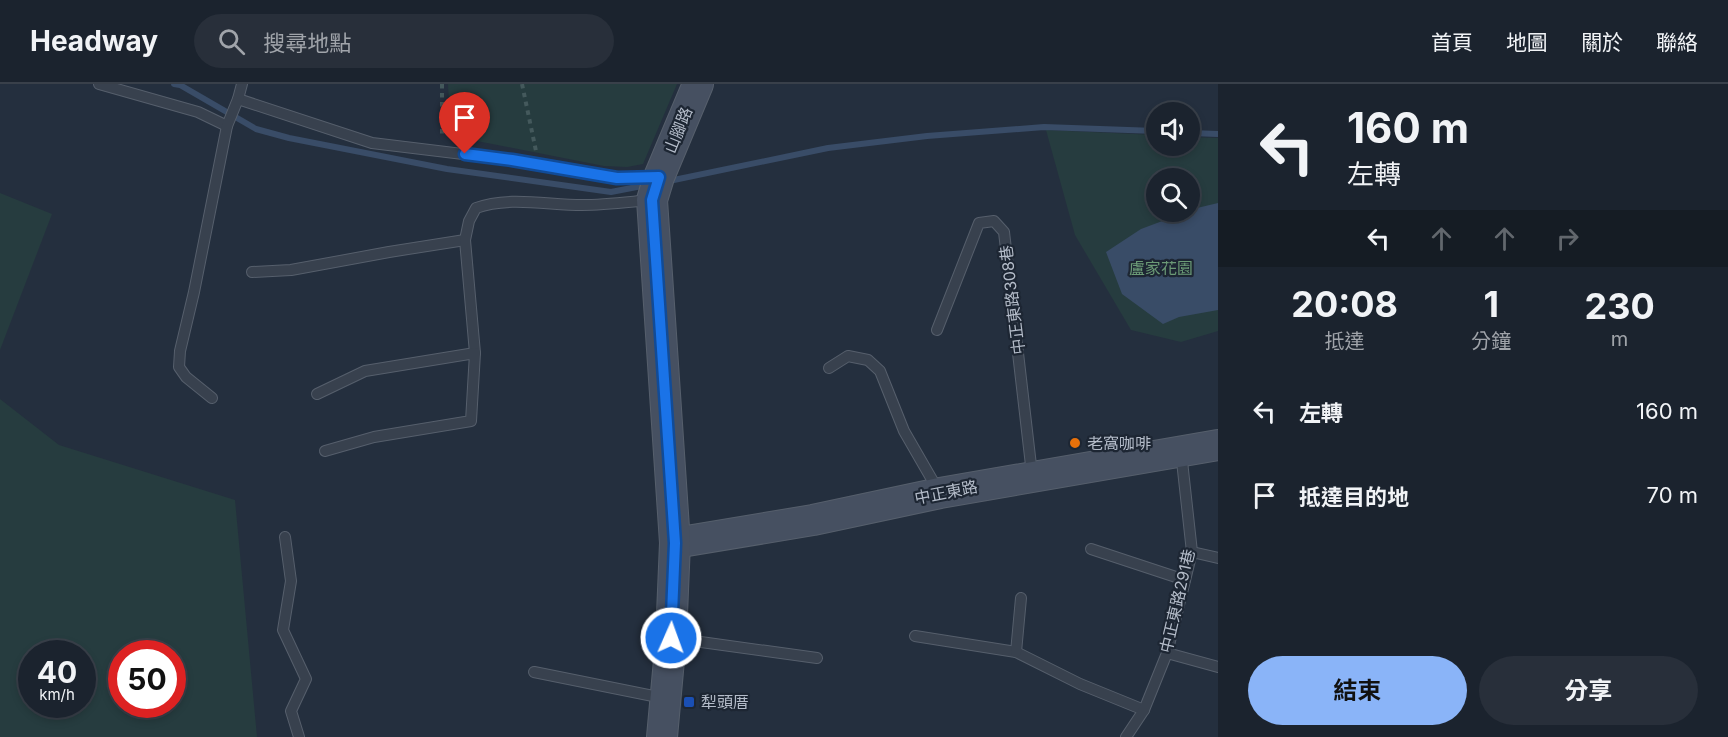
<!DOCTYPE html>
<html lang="zh-TW">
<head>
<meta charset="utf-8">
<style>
  body { margin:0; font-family:Inter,"Noto Sans TC",sans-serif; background:#282f3a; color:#f1f3f6; height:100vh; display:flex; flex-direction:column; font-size:22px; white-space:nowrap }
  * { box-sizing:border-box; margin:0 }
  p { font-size:20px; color:#a0a4aa }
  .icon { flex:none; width:33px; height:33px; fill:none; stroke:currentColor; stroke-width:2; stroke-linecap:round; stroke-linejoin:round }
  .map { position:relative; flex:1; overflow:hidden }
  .side { display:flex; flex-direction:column; background:#1b232e; width:510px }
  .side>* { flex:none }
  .banner { background:#1b232e; color:#f1f3f6; overflow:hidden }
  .controls { position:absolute; left:1146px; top:18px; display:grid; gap:12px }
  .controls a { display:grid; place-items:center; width:54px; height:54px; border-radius:50%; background:#1b232e; box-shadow:0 3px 9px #0003,0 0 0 2px #39404a; font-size:30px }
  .speed { position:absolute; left:18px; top:556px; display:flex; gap:12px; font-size:30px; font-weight:700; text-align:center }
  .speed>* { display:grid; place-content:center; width:78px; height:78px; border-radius:50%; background:#1b232e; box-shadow:0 3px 9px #0003,0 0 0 2px #39404a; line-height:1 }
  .speed small { font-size:15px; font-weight:400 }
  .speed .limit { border:9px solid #d22; background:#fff; color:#111 }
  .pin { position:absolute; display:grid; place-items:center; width:51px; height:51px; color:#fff; margin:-62px -26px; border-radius:50% 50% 50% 0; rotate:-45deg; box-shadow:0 0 6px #0007 }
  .pin .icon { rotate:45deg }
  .me { position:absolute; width:66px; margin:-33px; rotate:2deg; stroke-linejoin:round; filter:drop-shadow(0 0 4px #0008) }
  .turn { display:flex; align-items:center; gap:21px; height:126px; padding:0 30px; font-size:27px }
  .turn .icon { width:78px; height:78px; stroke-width:2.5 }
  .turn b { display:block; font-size:42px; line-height:51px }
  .lanes { display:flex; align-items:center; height:57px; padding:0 30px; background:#0003; justify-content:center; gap:30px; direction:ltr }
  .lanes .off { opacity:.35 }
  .eta { display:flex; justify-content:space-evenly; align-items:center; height:102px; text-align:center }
  .eta b { font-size:36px; font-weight:700; line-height:42px }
  .primary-button { display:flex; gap:12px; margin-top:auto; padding:12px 30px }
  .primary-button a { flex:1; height:69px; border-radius:36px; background:#8ab4f8; color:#111; font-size:24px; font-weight:700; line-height:69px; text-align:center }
  .primary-button a+a { background:#282f3a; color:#f1f3f6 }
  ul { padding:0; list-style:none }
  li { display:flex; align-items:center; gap:18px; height:84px; padding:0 30px }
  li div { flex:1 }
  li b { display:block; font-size:22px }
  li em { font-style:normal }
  header { display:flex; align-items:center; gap:36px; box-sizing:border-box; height:84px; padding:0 30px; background:#1b232e; border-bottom:2px solid #39404a }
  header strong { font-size:28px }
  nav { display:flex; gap:33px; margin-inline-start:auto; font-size:21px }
  .search { width:420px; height:54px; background:#282f3a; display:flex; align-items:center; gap:15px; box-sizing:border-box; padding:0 21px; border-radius:33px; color:#a0a4aa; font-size:22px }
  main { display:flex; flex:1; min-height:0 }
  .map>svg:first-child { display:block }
  .green { fill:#263c3f; fill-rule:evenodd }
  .water { fill:#394c67 }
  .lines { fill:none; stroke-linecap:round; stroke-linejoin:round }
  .stream { stroke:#394c67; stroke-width:6 }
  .lane-casing { stroke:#565f6c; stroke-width:12 }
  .secondary-casing { stroke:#565f6c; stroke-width:32 }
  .path { stroke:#44595c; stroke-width:4; stroke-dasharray:4.5 4.5; stroke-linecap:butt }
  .lane { stroke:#38414e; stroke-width:10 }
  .secondary { stroke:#465061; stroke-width:30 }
  .route-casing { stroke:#114b97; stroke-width:15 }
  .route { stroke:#1a73e8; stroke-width:10 }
  .food-dot { fill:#e8710a; stroke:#1d2633; stroke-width:2 }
  .transit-dot { fill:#1a4fb4; stroke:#1d2633; stroke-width:2 }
  .labels { text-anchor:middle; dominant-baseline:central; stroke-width:4.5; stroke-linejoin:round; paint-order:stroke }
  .street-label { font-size:16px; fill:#b4bcc9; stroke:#1d2633 }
  .park-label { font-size:16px; fill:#6b9a76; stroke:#1d2633 }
  .poi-label { font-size:16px; fill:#b4bcc9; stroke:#1d2633; text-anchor:start }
</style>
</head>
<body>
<header>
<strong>Headway</strong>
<div class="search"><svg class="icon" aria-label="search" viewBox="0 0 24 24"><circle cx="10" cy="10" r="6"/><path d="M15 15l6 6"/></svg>搜尋地點</div>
<nav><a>首頁</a><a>地圖</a><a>關於</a><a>聯絡</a></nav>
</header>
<main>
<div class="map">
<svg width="1218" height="653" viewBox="0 0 1218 653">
  <rect width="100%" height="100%" fill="#242f3e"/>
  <g class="green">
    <path d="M448,0H677L643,80L627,83L604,82L477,57L450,38Z"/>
    <path d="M1046,46L1156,51V62H1190V53L1218,54V247L1181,258L1131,246L1075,151ZM1156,94H1190V128H1156Z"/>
    <path d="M0,109L52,130L0,266Z"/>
    <path d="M0,315L59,361L235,416L257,653H0ZM32,570H82V621H32ZM122,570H172V621H122Z"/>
  </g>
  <path class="water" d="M1218,119V226L1179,233L1163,240L1122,210L1106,168L1141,145L1197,124Z"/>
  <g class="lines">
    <g class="stream">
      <path d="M174,0L180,1L256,45L289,54L447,85L611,108L647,101"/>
      <path d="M1190,49L1218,50"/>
      <path d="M669,97L828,64L927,52L1044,43L1156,47"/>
    </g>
    <g class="lane-casing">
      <g id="lane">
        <path d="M99,0L198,28L227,42"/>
        <path d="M238,15L372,59L512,76L617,94L655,93"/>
        <path d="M252,188L291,186L389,168L465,156"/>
        <path d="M937,246L979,139L994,137L1004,148L1032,390"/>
        <path d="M475,269L465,156L469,137L476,124C508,112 548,121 582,121C605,121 628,118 651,116"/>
        <path d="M829,284L848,272L868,276L880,287L904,347L938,406"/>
        <path d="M317,310L365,287L475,269L471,337L374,353L325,367"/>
        <path d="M212,314L186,293L179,283L180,267L194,208L227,42L238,15L242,0"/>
        <path d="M285,453L291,497L283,546L306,595L291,627L299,653"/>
        <path d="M1091,465L1185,496"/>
        <path d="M1192,468L1218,474"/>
        <path d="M915,552L1016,568L1080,600L1144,626"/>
        <path d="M672,554L817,574"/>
        <path d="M1016,568L1021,514"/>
        <path d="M1167,569L1218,583"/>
        <path d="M534,588L663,614"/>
        <path d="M1126,653L1144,626L1167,569L1192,468L1181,368"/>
      </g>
    </g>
    <g class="secondary-casing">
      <g id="secondary">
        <path d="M675,459L813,436L940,409L1218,361"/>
        <path d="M662,653L671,554L675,459L652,116L659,93L698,0"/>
      </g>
    </g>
    <g class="path">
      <path d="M442,0V53"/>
      <path d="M522,0L536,67"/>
    </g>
    <use href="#lane" class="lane"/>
    <use href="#secondary" class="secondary"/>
  </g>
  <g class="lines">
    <g class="route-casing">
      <path id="route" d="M465,70L512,76L617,94L659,93L652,116L675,459L671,554"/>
    </g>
    <use href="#route" class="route"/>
  </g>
  <circle class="food-dot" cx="1075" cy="359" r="6"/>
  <rect class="transit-dot" x="683" y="612" width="12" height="12" rx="3"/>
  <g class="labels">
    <g class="street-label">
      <text transform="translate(678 46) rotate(-68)">山腳路</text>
      <text transform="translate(1012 216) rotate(-97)">中正東路308巷</text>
      <text transform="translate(946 408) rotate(-11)">中正東路</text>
      <text transform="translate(1177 517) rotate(-77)">中正東路291巷</text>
    </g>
    <g class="park-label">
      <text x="1161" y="184">盧家花園</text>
    </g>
    <g class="poi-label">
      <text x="1087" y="359">老窩咖啡</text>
      <text x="701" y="618">犁頭厝</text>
    </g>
  </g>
</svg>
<div class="controls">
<a><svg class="icon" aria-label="sound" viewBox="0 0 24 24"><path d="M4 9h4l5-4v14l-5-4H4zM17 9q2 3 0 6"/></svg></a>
<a><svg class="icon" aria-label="search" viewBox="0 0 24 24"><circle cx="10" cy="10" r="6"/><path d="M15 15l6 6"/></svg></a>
</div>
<div class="speed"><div>40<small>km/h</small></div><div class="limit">50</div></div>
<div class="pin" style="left:465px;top:70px;background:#d93025"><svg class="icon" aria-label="arrive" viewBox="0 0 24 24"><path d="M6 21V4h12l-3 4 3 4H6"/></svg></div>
<svg class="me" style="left:671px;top:554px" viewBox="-20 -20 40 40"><circle r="17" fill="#1a73e8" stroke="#fff" stroke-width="3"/><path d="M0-11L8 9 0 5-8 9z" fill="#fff"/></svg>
</div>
<section class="side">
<div class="banner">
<div class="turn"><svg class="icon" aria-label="left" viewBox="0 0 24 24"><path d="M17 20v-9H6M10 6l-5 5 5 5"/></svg><div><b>160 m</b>左轉</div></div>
<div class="lanes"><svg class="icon" aria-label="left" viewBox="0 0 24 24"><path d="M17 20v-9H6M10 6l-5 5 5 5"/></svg><svg class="icon off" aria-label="ahead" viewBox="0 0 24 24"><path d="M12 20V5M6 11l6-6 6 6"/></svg><svg class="icon off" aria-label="ahead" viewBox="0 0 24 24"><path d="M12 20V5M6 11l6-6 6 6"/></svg><svg class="icon off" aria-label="right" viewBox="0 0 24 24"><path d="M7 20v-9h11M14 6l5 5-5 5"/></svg></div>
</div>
<div class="eta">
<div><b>20:08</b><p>抵達</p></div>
<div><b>1</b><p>分鐘</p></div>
<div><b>230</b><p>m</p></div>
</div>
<ul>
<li><svg class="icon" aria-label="left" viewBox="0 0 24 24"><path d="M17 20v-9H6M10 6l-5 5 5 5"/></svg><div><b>左轉</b></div><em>160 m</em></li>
<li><svg class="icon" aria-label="arrive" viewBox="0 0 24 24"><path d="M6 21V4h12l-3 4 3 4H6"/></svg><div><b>抵達目的地</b></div><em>70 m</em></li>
</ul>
<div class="primary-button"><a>結束</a><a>分享</a></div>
</section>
</main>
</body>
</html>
